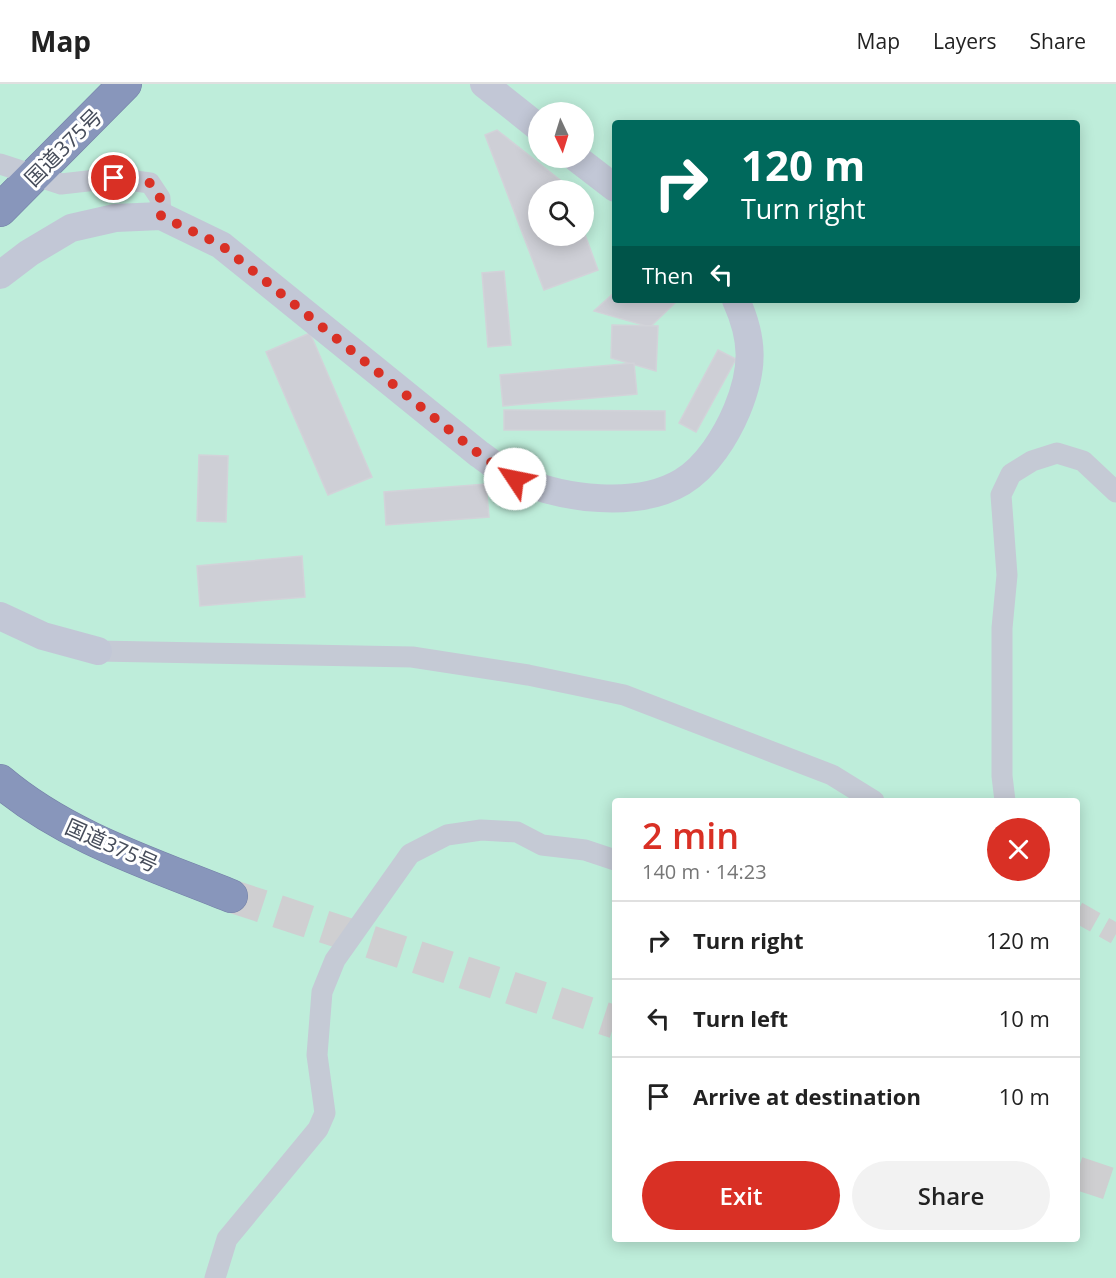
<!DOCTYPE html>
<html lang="en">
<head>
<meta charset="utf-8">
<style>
  body { margin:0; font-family:"Open Sans","Noto Sans JP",sans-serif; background:#f2f2f2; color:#222; height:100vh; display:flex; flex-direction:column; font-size:22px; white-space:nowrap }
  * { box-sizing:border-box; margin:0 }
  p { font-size:20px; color:#767676 }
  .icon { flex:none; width:33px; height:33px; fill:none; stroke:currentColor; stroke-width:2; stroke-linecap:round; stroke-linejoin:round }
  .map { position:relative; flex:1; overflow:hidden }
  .details { position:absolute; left:612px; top:714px; width:468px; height:444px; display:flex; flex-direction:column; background:#fff; border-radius:6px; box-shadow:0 3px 15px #0003 }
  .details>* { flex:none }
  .banner { position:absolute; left:612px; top:36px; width:468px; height:183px; border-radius:6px; box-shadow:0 3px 15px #0003; background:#00695c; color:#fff; overflow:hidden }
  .needle { width:39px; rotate:176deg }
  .fabs { position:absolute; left:528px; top:18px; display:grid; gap:12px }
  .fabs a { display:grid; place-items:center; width:66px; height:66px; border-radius:50%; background:#fff; box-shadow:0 3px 15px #0003; font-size:30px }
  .pin { position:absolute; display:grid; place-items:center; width:51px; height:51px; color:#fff; margin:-26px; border:3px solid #fff; border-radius:50%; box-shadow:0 2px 6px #0007 }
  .me { position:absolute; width:66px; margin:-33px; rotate:304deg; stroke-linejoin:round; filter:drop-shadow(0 0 4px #0008) }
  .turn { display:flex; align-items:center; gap:21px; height:126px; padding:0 30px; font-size:27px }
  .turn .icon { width:78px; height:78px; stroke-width:2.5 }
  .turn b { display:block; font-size:42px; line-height:51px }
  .then { display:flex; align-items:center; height:57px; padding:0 30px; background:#0003; gap:12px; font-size:22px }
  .round { display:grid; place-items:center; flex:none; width:63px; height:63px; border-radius:32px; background:#f2f2f2 }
  .overview { display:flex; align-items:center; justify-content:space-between; height:102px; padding:0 30px }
  h1 { font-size:36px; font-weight:600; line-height:45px; color:#d93025 }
  .cta { display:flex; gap:12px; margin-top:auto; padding:12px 30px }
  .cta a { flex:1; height:69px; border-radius:36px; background:#d93025; color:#fff; font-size:24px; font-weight:600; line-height:69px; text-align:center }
  .cta a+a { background:#f2f2f2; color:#222 }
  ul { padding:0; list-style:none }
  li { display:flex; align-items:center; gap:18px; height:78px; padding:0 30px; border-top:2px solid #e0e0e0 }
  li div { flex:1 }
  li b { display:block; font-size:22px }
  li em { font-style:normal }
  header { display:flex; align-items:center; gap:36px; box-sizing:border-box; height:84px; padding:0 30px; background:#fff; border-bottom:2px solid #e0e0e0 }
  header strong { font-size:28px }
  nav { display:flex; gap:33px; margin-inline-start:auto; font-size:21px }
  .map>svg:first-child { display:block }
  .green { fill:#beedda; fill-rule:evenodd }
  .building { fill:#cecfd6; stroke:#d2d3d9; stroke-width:1.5 }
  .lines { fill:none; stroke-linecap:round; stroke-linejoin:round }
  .street-tunnel { stroke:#cfcfd1; stroke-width:21; stroke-dasharray:21 10; stroke-linecap:butt }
  .highway-tunnel { stroke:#cfcfd1; stroke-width:33; stroke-dasharray:33 16; stroke-linecap:butt }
  .highway-casing { stroke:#7381a7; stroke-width:34 }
  .street { stroke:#c5cad5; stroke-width:21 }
  .secondary { stroke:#c2c7d6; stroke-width:28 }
  .highway { stroke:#8896bb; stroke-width:33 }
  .route { stroke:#d93025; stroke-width:10; stroke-dasharray:0 18 }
  .labels { text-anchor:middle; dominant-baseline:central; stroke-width:6; stroke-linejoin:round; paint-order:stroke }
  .street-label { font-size:21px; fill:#474d5b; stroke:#fff }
</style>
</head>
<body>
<header>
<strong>Map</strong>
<nav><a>Map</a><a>Layers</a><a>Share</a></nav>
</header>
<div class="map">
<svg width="1116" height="1194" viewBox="0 0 1116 1194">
  <rect width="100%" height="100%" fill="#f1efee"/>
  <path class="green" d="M0,0H1116V1194H0ZM538,28H584V74H538ZM615,39H1077V216H615ZM538,106H584V152H538ZM615,717H1077V1155H615Z"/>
  <g class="building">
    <path d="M497,46L565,100L567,106H538V152H584V148L598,186L544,206L485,51Z"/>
    <path d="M504,187L511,261L488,263L482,189Z"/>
    <path d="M615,208V216L677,217L650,243L594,227Z"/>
    <path d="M612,241L658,242L656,287L611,274Z"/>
    <path d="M310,249L372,393L328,411L266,268Z"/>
    <path d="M718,266L736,275L696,348L679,339Z"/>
    <path d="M634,279L637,310L503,322L500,291Z"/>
    <path d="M504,326L665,327V346H504Z"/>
    <path d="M199,371L228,372L226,438L197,437Z"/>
    <path d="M486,400L489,433L386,441L384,408Z"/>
    <path d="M302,472L305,513L200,522L197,482Z"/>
  </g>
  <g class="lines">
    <path class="street-tunnel" d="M1077,828L1116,850"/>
    <g class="highway-tunnel">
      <path d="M231,812L615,938"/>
      <path d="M1077,1089L1116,1102"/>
    </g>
    <g class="highway-casing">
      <g id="highway">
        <path d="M0,126L125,0"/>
        <path d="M0,697C66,753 152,780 231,812"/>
      </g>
    </g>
    <g class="street">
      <path d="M0,80L61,100L114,94L150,99L160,114L161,132"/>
      <path d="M98,567L412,573L528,591L624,611L832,691L874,717"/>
      <path d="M1005,717L1002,692V544L1007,491L1001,411L1011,390L1032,377L1057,369L1083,377L1116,408"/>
      <path d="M215,1194L227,1155L318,1045L325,1029L317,971L322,908L335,876L410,770L447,751L481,746L517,748L542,761L585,766L615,776"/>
    </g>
    <g class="secondary">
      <path d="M484,0L538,43"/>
      <path d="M576,74L615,104"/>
      <path d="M0,191L29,169L71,144L115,134L161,132L221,161L479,370C491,378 504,390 517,395C563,415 637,425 682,398C707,383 726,352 737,326C754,285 754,256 736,216"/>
      <path d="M0,532L43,552L98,567"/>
    </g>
    <use href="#highway" class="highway"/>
  </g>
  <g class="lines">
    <path class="route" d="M114,94L150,99L160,114L161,132L221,161L479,370L515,395"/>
  </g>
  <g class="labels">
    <g class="street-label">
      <text transform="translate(63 63) rotate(-45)">国道375号</text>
      <text transform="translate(112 761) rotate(24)">国道375号</text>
    </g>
  </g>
</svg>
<div class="fabs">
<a><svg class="needle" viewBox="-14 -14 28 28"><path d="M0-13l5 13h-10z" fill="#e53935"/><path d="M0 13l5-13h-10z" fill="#767676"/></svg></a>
<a><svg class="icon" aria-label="search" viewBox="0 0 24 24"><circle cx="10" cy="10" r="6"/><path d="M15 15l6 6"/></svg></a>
</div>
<div class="pin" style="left:114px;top:94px;background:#d93025"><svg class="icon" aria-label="arrive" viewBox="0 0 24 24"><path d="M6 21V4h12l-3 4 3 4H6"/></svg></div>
<svg class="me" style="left:515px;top:395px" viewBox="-20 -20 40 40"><circle r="19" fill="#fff"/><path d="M0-13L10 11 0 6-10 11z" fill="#d93025"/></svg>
<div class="banner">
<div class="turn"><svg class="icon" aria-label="right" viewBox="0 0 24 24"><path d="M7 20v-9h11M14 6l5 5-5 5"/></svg><div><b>120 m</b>Turn right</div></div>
<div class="then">Then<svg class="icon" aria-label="left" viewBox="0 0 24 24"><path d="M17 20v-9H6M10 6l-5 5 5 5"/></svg></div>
</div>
<section class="details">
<div class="overview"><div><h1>2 min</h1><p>140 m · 14:23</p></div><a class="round" style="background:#d93025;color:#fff"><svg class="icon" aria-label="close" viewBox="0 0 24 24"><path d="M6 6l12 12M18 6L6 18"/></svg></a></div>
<ul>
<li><svg class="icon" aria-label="right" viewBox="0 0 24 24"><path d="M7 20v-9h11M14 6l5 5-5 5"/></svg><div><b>Turn right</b></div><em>120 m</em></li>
<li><svg class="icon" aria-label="left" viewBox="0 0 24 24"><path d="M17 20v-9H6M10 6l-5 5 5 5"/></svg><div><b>Turn left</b></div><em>10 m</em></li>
<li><svg class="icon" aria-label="arrive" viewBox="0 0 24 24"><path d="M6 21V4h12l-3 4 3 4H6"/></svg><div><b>Arrive at destination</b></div><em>10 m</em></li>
</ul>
<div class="cta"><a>Exit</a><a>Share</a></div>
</section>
</div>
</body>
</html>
